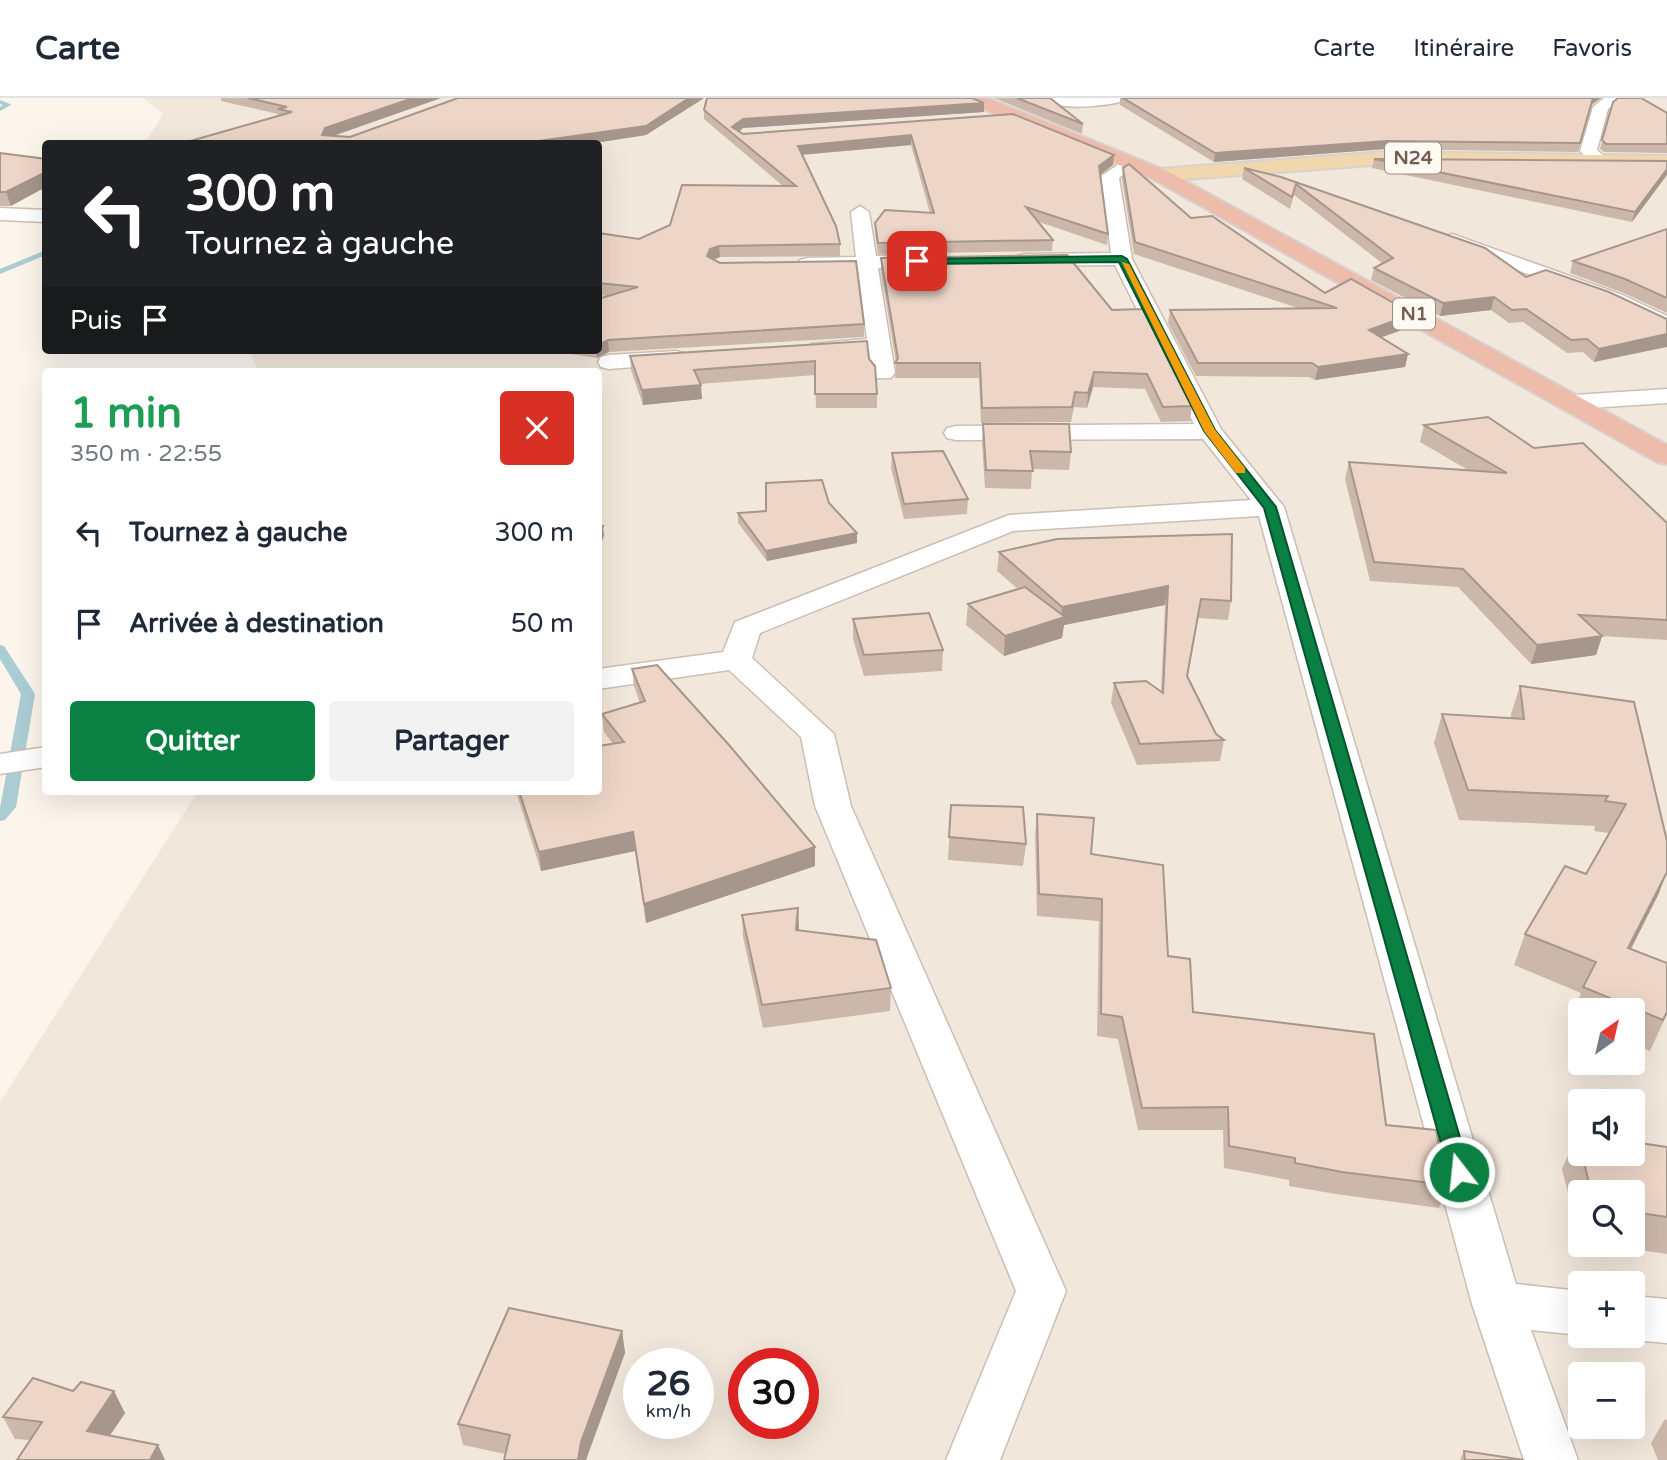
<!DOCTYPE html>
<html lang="fr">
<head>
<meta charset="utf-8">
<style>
  body { margin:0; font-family:"Varela Round",sans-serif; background:#f2f2f3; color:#1f2937; height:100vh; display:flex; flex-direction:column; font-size:26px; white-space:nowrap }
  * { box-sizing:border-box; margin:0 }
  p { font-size:23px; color:#747a83 }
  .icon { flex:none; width:38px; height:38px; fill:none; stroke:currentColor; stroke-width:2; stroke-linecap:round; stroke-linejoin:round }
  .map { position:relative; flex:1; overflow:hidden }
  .side { position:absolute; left:42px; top:270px; width:560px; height:427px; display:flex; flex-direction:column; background:#fff; border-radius:7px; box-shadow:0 7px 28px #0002 }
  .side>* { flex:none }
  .guide { position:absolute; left:42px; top:42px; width:560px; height:214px; border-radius:7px; box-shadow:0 7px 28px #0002; background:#202124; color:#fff; overflow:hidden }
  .needle { width:46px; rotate:34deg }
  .fabs { position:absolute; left:1568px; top:900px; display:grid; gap:14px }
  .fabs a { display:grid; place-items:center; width:77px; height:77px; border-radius:7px; background:#fff; box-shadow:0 7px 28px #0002; font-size:35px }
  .speed { position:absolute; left:623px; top:1250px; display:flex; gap:14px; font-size:35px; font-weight:700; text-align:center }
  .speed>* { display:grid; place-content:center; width:91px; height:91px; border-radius:50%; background:#fff; box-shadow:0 7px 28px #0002; line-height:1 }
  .speed small { font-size:18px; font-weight:400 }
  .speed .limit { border:10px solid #d22; background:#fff; color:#111 }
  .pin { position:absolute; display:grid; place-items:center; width:60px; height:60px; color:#fff; margin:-30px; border-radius:14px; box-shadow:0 4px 10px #0006 }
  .me { position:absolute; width:77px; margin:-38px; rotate:344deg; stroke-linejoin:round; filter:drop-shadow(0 0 5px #0008) }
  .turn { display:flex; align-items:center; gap:24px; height:147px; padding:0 28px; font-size:32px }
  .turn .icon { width:91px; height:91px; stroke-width:2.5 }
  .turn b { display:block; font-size:49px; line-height:60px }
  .then { display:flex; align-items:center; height:66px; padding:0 28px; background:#0003; gap:14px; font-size:26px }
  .round { display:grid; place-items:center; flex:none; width:74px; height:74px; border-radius:7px; background:#f2f2f3 }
  .overview { display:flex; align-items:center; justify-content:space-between; height:119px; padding:0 28px }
  h1 { font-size:42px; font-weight:700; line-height:52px; color:#1e9e55 }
  .action { display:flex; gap:14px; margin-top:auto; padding:14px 28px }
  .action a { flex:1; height:80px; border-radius:7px; background:#0b8043; color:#fff; font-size:28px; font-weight:700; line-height:80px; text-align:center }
  .action a+a { background:#f2f2f3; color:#1f2937 }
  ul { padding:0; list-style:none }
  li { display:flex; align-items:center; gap:21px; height:91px; padding:0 28px }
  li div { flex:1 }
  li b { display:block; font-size:26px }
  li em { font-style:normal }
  header { display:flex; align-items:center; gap:42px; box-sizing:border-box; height:98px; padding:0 35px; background:#fff; border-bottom:2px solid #e0e1e3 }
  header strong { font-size:33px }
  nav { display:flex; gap:38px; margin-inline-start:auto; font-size:24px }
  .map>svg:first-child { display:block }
  .residential { fill:#f2e7db; fill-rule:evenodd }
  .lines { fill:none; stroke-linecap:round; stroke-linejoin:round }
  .stream { fill:#aacdd3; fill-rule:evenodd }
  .street-casing { stroke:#ccbeb3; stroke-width:3 }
  .primary-casing { stroke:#d8d2ce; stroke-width:4 }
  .highway-casing { stroke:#d8d2ce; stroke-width:4 }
  .street { fill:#fff; fill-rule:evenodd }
  .primary { fill:#f1d7ad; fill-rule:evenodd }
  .highway { fill:#edbcab; fill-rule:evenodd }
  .wall { fill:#ccb8ab }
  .shaded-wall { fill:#a6968b }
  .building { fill:#edd6c7; stroke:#a6968b; stroke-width:2 }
  .route { fill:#0b8043; stroke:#07532c; stroke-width:2 }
  .slow { fill:#f59e0b }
  .labels { text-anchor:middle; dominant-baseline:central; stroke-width:7; stroke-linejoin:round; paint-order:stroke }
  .shield { fill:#fdf9f3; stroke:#9d8c82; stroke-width:2 }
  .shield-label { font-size:19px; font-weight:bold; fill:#745d51 }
</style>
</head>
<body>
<header>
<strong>Carte</strong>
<nav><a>Carte</a><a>Itinéraire</a><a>Favoris</a></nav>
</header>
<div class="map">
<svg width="1667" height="1362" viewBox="0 0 1667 1362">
  <rect width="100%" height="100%" fill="#fbf5ec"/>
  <path class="residential" d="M143,0H1667V1362H0V1004L198,693H598V273H258L249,252H598V46L145,45L163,16ZM1580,912H1633V964H1580ZM1580,1003H1633V1055H1580ZM1580,1094H1633V1146H1580ZM1580,1185H1633V1237H1580ZM639,1265H698V1325H639ZM744,1265H803V1325H744ZM1580,1276H1633V1328H1580Z"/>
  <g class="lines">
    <g class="stream">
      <path d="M0,2L10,6L11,7L0,13V9L3,7L0,6Z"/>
      <path d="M46,152V157L0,176V171Z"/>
      <path d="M0,547L4,548L35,596L16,709L5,722L0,723V710L21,596L0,561Z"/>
    </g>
    <g class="street-casing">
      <g id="street">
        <path d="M1042,0H1127L1124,3C1105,8 1058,14 1042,0Z"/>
        <path d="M1604,0H1622L1608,11L1597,52L1609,63L1600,68L1594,67L1580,53L1593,9Z"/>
        <path d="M1130,59L1139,64L1119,80L1132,161L1221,331L1284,409L1516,1186L1580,1193V1237L1531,1232L1578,1362H1524L1472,1206L1259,418L1013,433L760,535L752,560L834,636L851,708L1066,1193L1000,1362H946L1016,1193L815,708L801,639L729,572L598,591V571L723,554L735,524L1009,417L1251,402L1203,341L956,342L947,340L944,335L947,330L956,328L1194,326L1115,167L1024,168L1017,166L1014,162L1017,158L1024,156L1111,155L1101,78Z"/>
        <path d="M860,108L869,114L876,158L930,157L937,159L940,163L937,167L930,169L878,170L895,275L891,280H875L871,275L869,254L819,258L811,256L808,251L811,246L867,241L858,171L807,172L800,170L797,166L800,162L807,160L856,159L851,114Z"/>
        <path d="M0,110L46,112V124L0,122Z"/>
        <path d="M1452,136L1620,196L1667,218V233L1606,204L1445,146L1442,142L1445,138Z"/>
        <path d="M676,253L684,255L687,260L684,265L609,271L601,269L598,264L601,259L609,257Z"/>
        <path d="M1667,291V305L1574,311L1566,309L1562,304L1566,299L1574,297Z"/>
        <path d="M46,649V669L0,676V656Z"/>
        <path d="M1633,1198L1667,1201V1245L1633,1242L1620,1237H1633Z"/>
      </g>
    </g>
    <g class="primary-casing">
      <path id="primary" d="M1385,54L1667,58V70L1385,66L1160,83L1150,77L1160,71Z"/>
    </g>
    <g class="highway-casing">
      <path id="highway" d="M964,0H987L1167,73L1667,347V366L1657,364L1153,81L966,4Z"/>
    </g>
    <use href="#street" class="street"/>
    <use href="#primary" class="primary"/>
    <use href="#highway" class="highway"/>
  </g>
  <g class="wall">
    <path d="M221,0H441L333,38L350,39L458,0H704L646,37L588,46H187V44L279,18L278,16L221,3Z"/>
    <path d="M994,0H1050L1083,26L1082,36Z"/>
    <path d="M1120,0H1601L1591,7L1578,54L1385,51L1214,64L1120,7Z"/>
    <path d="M1613,4L1667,15V55L1604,54L1600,51Z"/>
    <path d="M984,5V14L743,30L739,34L743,36L1013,16L1113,67L1101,77L1108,136L1107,147L1039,124L1053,142L1052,153L878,156L875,135V125L930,115L911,47L802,57L840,146V158L720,159L713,162L864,226V239L609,254L597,260L544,252H598L609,198L598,197V135L639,141L783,88L704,21V12Z"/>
    <path d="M0,55L11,108H0Z"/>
    <path d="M1374,61L1667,63L1632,124L1372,70Z"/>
    <path d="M1123,70L1191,120L1325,195L1413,216L1410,229L1381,239L1408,256L1405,269L1315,282L1309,279L1196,278L1168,225L1170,212L1298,210L1134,156L1122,81Z"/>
    <path d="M1244,70L1281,79L1526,179L1667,221L1594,264L1583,254L1567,255L1523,224L1509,225L1491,212L1440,218L1371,182L1374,170L1382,165L1294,97L1290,111L1242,81Z"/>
    <path d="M1667,131V215L1621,194L1570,175L1573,163Z"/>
    <path d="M1067,157L1192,308L1190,323L1161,324L1145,291L1093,289L1087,310L1074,309L1071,324L981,325L979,280H895L896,264L881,174V160Z"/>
    <path d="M630,258L869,261L877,296V310H816L815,277L700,286L702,301L643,307L631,272Z"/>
    <path d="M983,326L1071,354L1069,372L1032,371L1031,391L985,390L982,345Z"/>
    <path d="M1424,327L1534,350L1667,425V542L1602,538L1596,557L1531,566L1458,489L1370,483L1345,381L1349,364L1468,372L1420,344Z"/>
    <path d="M892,355L968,401L967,416L904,421L891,370Z"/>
    <path d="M829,405L857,445L767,463L738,425V415Z"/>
    <path d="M999,454L1231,503L1228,522L1198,520L1188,578L1216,636L1224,642L1220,663L1137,667L1111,605L1114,585L1161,594L1165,507L1064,527L1062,540L1004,558L966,527L968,506L1018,491L997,473Z"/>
    <path d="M853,521L943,552L942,573L864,578L853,541Z"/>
    <path d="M632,571L815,749V768L646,825L635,753L541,773L516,693H598L613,646L604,634L602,616L640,605L634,588Z"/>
    <path d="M1520,588L1634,604L1659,795L1631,851L1667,916L1650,953L1633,946V912H1580V924L1571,920L1581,895L1514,867L1525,836L1586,776L1609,735L1594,733L1595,728L1459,722L1434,645L1442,616L1511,621V616Z"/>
    <path d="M951,707L1026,746L1023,768L948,762Z"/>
    <path d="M1037,716L1091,756L1168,858L1193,914L1386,1027L1447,1087L1439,1110L1336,1096L1289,1088V1082L1224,1070L1223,1032H1138L1118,941L1097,938L1099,823L1037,818L1035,737Z"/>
    <path d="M798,810L799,832L891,890L890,913L763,930L743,839L742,817Z"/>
    <path d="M1577,1037H1580V1055L1667,1049V1156L1599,1146H1633V1094H1580V1143L1562,1071Z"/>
    <path d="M622,1233L625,1255L505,1356L463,1347L458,1326Z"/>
    <path d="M73,1293L125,1315L110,1337L29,1342L15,1341L3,1319Z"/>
    <path d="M1665,1321L1667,1322V1362H1658L1651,1345Z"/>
    <path d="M1464,1353L1524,1362H1460Z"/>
  </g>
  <g class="shaded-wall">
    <path d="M413,0H441L327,40L322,37L325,30Z"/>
    <path d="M689,0H704L646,37L588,46H517Z"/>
    <path d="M1593,0H1601L1591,7L1578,54Z"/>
    <path d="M984,5V14L743,30L734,37L732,29L743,21Z"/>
    <path d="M911,37V47L798,57V48Z"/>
    <path d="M1387,43L1385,51L1214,64L1215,55Z"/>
    <path d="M1114,57L1113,67L1098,78L1099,68Z"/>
    <path d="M1667,71V77L1632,124L1635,114Z"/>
    <path d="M46,74V89L11,108L6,94Z"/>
    <path d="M719,148L720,159L711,162L707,158L710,151Z"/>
    <path d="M1494,199L1491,212L1440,218L1443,205Z"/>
    <path d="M1413,216L1410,229L1366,245L1369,232Z"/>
    <path d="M1667,236V249L1594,264L1599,251Z"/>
    <path d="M608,242L609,254L597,260L596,252H598V247Z"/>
    <path d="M1408,256L1405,269L1315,282L1318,269Z"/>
    <path d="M1094,274L1093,289L1087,310L1088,295Z"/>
    <path d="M701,287L702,301L643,307L642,292Z"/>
    <path d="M603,428L604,438L598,453V440Z"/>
    <path d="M857,435V445L767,463L766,453Z"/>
    <path d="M1168,488L1165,507L1064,527L1062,540L1004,558L1005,538L1061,520L1062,509Z"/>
    <path d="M1602,538L1596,557L1531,566L1537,547Z"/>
    <path d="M633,734L635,753L541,773L539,754Z"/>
    <path d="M815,749V768L646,825L644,806Z"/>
    <path d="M1667,774L1659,795L1616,880L1628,850Z"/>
    <path d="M798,810L799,832H796Z"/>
    <path d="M622,1233L625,1255L586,1362H578L581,1344Z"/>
    <path d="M114,1293L125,1315L98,1355L87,1333Z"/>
    <path d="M158,1347L165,1362H150Z"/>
  </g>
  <g class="building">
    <path d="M248,0H413L325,30L322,37L350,39L458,0H689L646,28L517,46H192L187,44L292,14L278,11L287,9Z"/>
    <path d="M707,0H972L984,5L743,21L732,29L743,36L1013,16L1114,57L1099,68L1108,136L1026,109L1053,142L878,145L875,125L885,112L934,115L911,37L798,48L836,128L840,146L719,148L710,151L707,158L720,165L856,163L864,226L608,242L598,247V201L638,189L598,185V135L639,141L670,127L682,87L796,88L704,12Z"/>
    <path d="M1017,0H1050L1083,26Z"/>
    <path d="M1123,0H1593L1580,45L1387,43L1215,55Z"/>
    <path d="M1618,0H1641L1667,15V46H1606L1602,42L1613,4Z"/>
    <path d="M0,55L46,61V74L6,94H0Z"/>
    <path d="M1374,61L1667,63V71L1635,114Z"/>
    <path d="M1129,66L1191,120L1212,118L1325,195L1351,181L1413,216L1369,232L1408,256L1318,269L1312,265H1198L1170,212L1337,210L1135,144L1123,70Z"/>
    <path d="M1244,70L1281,79L1485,150L1526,179L1546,172L1609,194L1667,221V236L1599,251L1587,241L1571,242L1526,211L1512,212L1494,199L1443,205L1374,170L1393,160L1296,86L1292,99Z"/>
    <path d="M1667,131V200L1625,181L1573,163Z"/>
    <path d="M1067,157L1112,212L1143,211L1192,308L1163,309L1147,276L1094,274L1088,295L1075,294L1072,309L982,310L980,265H895L898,260L881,160Z"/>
    <path d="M867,243L869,261L875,268L877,296H815V263L694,272L701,287L642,292L630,258Z"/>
    <path d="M1488,319L1534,350L1583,345L1667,425V522L1579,517L1602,538L1537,547L1463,471L1374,464L1349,364L1507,375L1424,327Z"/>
    <path d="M983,326H1069L1071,354L1030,353L1033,373L986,372Z"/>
    <path d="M943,353L968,401L904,406L892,355Z"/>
    <path d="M822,382L829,405L857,435L766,453L738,415L766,413V385Z"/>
    <path d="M598,428H603L598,440Z"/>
    <path d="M1232,436L1231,503L1201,501L1187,578L1216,636L1224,642L1140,646L1114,585L1146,583L1163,595L1168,488L1062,509L999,454L1057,441Z"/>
    <path d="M1025,489L1065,519L1005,538L968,506Z"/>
    <path d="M929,515L943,552L864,557L853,521Z"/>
    <path d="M657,567L729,647L815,749L644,806L633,734L539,754L519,693H598V648L624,644L602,616L645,603L632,571Z"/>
    <path d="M1520,588L1634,604L1667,743V774L1628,850L1667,865V914L1663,922L1583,889L1596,864L1525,836L1565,768L1586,776L1626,706L1605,703L1608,698L1468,692L1442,616L1524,621Z"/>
    <path d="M951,707L1023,709L1026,746L949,739Z"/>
    <path d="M1037,716L1094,720L1091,756L1163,767L1168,858L1190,861L1193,914L1374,936L1386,1027L1436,1032L1447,1087L1342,1074L1295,1065V1060L1229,1048L1228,1009L1142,1010L1122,919L1101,916L1102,801L1039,796Z"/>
    <path d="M798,810L796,832L876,842L891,890L762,907L742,817Z"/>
    <path d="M1577,1037H1580V1050Z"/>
    <path d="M1633,1044L1667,1049V1119L1633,1114V1094H1591L1582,1055H1633Z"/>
    <path d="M509,1210L622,1233L581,1344L578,1362H504L510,1337L458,1326Z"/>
    <path d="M33,1280L73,1293L81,1284L114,1293L87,1333L158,1347L150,1362H17L42,1324L3,1319Z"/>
    <path d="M1464,1353L1524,1362H1465Z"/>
  </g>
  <path class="route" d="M1122,158L1127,161L1215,332L1276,409L1470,1074L1467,1080L1459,1082L1452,1080L1449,1074L1264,410L1204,333L1119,164L917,166L912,163L917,161Z"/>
  <path class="slow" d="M1122,164L1129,166L1215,332L1245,370V375H1236L1204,333Z"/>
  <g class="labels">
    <g class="shield">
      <rect x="1385" y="44.5" width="56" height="31" rx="5"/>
      <rect x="1393" y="200.5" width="42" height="31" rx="5"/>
    </g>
    <g class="shield-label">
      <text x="1413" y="60">N24</text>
      <text x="1414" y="216">N1</text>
    </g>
  </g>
</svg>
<div class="fabs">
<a><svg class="needle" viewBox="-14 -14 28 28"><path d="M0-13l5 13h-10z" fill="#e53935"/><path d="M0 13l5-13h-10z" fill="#747a83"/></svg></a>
<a><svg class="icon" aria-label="sound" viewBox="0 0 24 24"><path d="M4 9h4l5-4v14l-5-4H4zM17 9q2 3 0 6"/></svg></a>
<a><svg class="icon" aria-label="search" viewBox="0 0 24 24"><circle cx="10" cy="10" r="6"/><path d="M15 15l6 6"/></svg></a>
<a>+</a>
<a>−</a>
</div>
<div class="speed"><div>26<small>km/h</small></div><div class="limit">30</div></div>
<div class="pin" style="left:917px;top:163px;background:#d93025"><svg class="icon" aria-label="arrive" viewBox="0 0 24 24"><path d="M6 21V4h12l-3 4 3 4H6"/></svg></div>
<svg class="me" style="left:1459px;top:1074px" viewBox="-20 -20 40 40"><circle r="17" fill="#0b8043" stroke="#fff" stroke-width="3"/><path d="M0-11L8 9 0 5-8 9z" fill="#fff"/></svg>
<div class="guide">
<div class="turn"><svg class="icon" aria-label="left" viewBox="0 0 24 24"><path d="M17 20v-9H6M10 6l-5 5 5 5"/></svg><div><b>300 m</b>Tournez à gauche</div></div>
<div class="then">Puis<svg class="icon" aria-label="arrive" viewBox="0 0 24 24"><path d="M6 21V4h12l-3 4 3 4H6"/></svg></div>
</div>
<section class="side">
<div class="overview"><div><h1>1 min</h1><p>350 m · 22:55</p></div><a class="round" style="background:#d93025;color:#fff"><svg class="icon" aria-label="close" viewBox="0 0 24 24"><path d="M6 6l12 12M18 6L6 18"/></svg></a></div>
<ul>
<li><svg class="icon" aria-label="left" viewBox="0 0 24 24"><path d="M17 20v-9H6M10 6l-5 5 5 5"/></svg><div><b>Tournez à gauche</b></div><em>300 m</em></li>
<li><svg class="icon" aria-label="arrive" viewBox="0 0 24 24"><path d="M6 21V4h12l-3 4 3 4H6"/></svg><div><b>Arrivée à destination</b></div><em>50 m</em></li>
</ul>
<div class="action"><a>Quitter</a><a>Partager</a></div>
</section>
</div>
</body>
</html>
